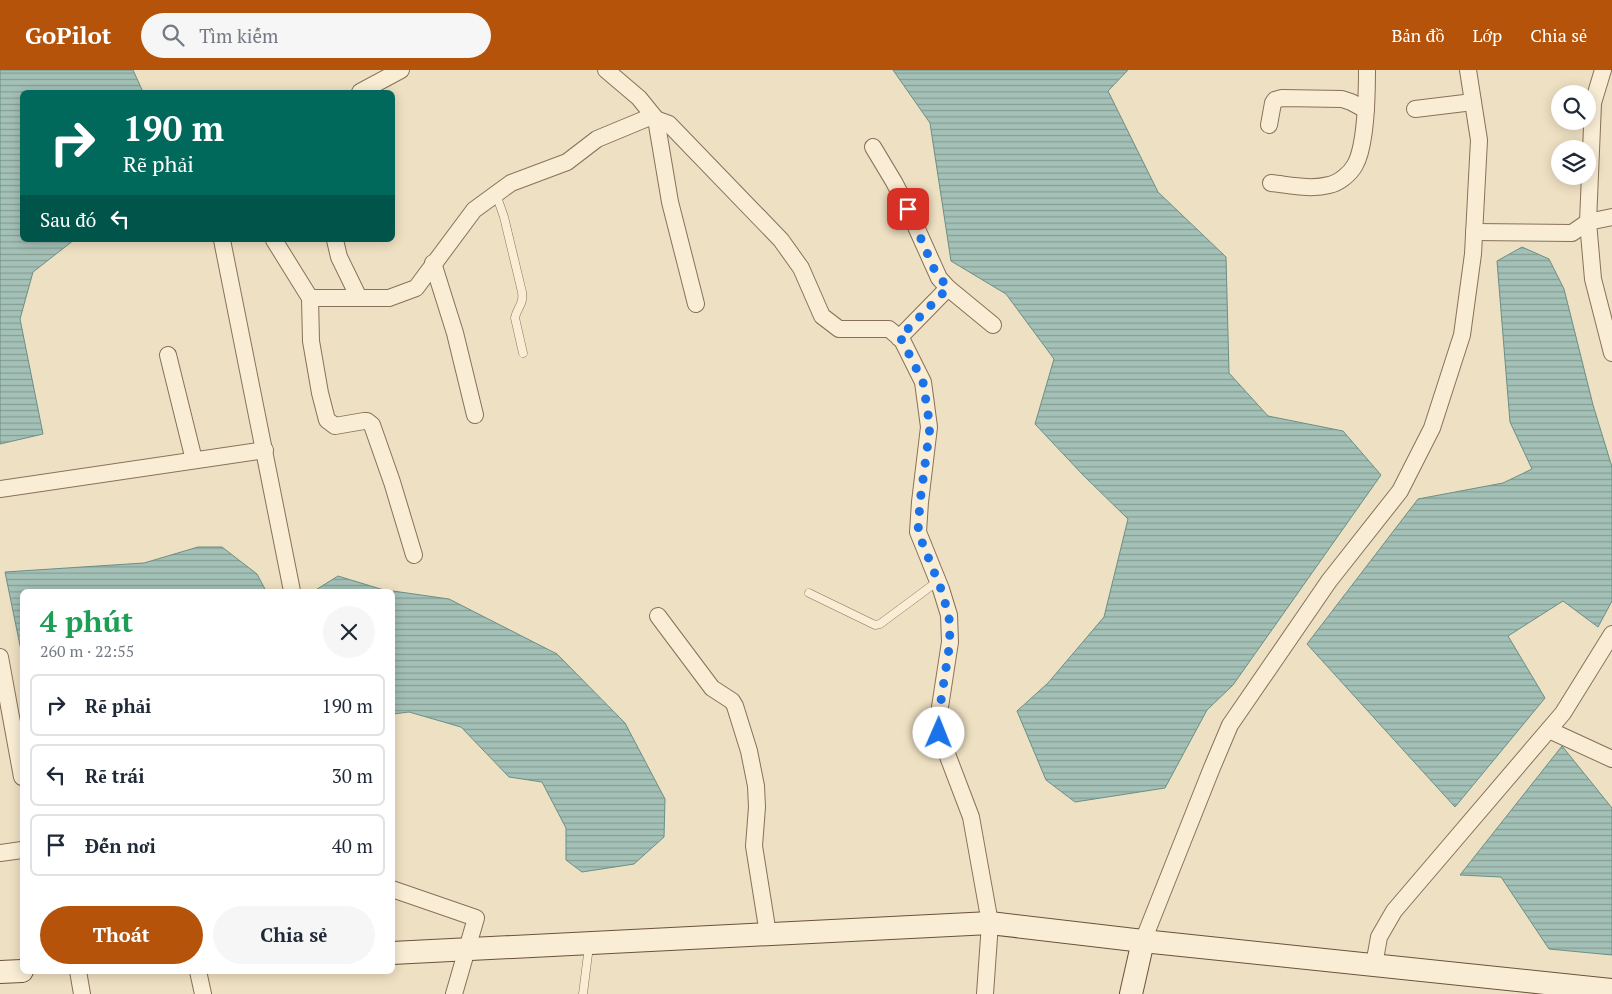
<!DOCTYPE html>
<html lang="vi">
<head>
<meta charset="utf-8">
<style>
  body { margin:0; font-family:"PT Serif",serif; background:#f6f6f7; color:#1f2937; height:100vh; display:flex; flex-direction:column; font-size:19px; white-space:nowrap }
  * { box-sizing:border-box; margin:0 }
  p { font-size:16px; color:#747a83 }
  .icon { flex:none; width:28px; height:28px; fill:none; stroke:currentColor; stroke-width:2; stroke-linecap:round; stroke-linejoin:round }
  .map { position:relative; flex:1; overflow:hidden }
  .panel { position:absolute; left:20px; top:519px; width:375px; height:385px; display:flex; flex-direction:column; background:#fff; border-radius:8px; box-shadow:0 2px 12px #0003 }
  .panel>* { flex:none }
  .hud { position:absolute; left:20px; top:20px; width:375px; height:152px; border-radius:8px; box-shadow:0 2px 12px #0003; background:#00695c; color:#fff; overflow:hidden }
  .fabs { position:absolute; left:1551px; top:15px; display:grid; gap:10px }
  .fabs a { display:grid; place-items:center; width:45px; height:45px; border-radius:50%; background:#fff; box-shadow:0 2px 12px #0003; font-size:25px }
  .pin { position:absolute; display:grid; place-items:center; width:42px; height:42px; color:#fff; margin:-21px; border-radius:10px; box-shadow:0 2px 8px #0006 }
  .me { position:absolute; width:55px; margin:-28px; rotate:1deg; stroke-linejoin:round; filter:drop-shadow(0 0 4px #0008) }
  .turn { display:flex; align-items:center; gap:18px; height:105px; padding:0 20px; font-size:22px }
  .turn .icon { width:65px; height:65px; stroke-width:2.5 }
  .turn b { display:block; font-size:35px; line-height:42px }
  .then { display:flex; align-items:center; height:48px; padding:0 20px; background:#0003; gap:10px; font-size:19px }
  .round { display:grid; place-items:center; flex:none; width:52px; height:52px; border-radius:26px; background:#f6f6f7 }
  .summary { display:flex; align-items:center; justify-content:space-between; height:85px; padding:0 20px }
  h1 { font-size:30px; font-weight:700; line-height:38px; color:#1e9e55 }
  .cta { display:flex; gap:10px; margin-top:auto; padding:10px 20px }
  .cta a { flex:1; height:58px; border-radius:30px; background:#b45309; color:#fff; font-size:20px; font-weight:700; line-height:58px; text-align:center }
  .cta a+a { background:#f6f6f7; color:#1f2937 }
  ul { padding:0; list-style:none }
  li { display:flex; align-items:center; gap:15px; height:62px; margin:0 10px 8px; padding:0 10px; border:2px solid #e0e1e3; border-radius:8px }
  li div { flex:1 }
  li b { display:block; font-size:19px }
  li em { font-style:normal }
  header { display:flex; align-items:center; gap:30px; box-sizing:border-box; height:70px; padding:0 25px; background:#b45309; color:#fff }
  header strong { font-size:24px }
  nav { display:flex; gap:28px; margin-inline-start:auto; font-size:18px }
  .search { width:350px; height:45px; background:#f6f6f7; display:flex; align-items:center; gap:12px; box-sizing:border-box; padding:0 18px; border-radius:28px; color:#747a83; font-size:19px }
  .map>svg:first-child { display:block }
  .water { fill:url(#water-rules); stroke:#6b8f85 }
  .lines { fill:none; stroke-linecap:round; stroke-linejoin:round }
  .lane-casing { stroke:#887159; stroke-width:9 }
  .street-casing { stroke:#887159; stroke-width:18 }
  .secondary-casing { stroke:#6a523c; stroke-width:24 }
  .lane { stroke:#f9edd5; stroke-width:8 }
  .street { stroke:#f9edd5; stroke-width:16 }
  .secondary { stroke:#f9edd5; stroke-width:22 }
  .route { stroke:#1a73e8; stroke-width:9; stroke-dasharray:0 16.2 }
</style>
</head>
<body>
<header>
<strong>GoPilot</strong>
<div class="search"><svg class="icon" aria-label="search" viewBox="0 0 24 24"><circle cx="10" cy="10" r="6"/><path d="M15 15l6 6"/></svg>Tìm kiếm</div>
<nav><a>Bản đồ</a><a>Lớp</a><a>Chia sẻ</a></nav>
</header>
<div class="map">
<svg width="1612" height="924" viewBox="0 0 1612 924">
  <defs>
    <pattern id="water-rules" width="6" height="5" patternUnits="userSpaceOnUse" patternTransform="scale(1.25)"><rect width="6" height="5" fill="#a4c1b7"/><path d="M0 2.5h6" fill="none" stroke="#879d94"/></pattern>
  </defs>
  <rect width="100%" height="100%" fill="#eee0c2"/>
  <g class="water">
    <path d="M0,0H133L143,22H22V170H74L33,202L20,249L43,364L0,374Z"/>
    <path d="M893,0H1128L1108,21L1158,122L1226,187L1229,303L1268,346L1343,361L1381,405L1233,615L1207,640L1165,718L1075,732L1046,710L1017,641L1048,613L1104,547L1128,449L1083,405L1035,354L1054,289L1006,224L951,191L930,53Z"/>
    <path d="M1522,177L1549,189L1564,219L1593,335L1612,397V531L1598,557L1563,531L1508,566L1545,628L1455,737L1307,574L1418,429L1503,413L1532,399L1510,352L1497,191Z"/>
    <path d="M198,477H222L257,504L266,521H22V585L5,502L144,493Z"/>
    <path d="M338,506L387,521H391H314Z"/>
    <path d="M393,521L449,529L557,584L625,653L665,729L664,767L634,794L582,802L566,790V758L542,712L509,707L461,657L409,642L393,644Z"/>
    <path d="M1562,676L1612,738V885L1549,879L1501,807L1460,805Z"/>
  </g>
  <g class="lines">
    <g class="lane-casing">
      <g id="lane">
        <path d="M496,124L504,147L522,222C524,235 517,237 515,248L523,283"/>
        <path d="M809,523L875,555L880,554L938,511"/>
        <path d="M583,924L589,876"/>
      </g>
    </g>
    <g class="street-casing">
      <g id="street">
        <path d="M606,0L639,28L656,49L670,132L696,234"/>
        <path d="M1603,0L1593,33L1588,152L1593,209L1612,283"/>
        <path d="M360,22L401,0"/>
        <path d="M1415,39L1473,32"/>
        <path d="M1269,55L1273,33L1275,30L1282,28L1342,29L1351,32L1366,40"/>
        <path d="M873,77L894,112L908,139L939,208L948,218L993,255"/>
        <path d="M1271,113C1290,115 1311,120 1329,115C1339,113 1350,104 1355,95C1366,76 1367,22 1367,0"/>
        <path d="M1474,162L1572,163L1588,152L1612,147"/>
        <path d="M222,170L292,521"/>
        <path d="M274,170L310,228H389L416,218L474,140L511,113L567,92L597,69L650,47L669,54L781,170L801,198L822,246L839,259H889L902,270L923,312L929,357L920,432L918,462L941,519L949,545L950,572L940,637L939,663L971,747L990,853L985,924"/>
        <path d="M335,170L339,187L359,228"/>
        <path d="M433,193L455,263L475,345"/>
        <path d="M310,228L311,271L320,323L327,350L335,356L364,351H367L372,355L392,412L414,485"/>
        <path d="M899,268L948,218"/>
        <path d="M168,285L194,390"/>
        <path d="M0,419L265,380"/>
        <path d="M658,546L712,618L732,631L735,636L749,681L756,716L757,737L754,776L768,864"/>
        <path d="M0,587L22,707"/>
        <path d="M1549,660L1612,689"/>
        <path d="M0,783L22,780"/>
        <path d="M392,819L476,848L454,924"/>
        <path d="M1143,871L1211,700L1230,655L1329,511L1400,421L1432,358L1462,265L1473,184L1479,70L1468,0"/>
        <path d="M1374,895L1379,867L1394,841L1563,643L1612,564"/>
        <path d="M78,901L82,924"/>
        <path d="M198,901L203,924"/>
      </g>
    </g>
    <g class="secondary-casing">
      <g id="secondary">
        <path d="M392,883L990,853L1143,871L1612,920"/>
        <path d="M0,902L22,901"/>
        <path d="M1131,924L1143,871"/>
      </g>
    </g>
    <use href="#lane" class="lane"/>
    <use href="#street" class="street"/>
    <use href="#secondary" class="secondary"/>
  </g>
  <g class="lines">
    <path class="route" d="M908,139L935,201L948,218L899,268L902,270L923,312L930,357L920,432L918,462L941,519L949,546L950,572L940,637L939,663"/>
  </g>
</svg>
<div class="fabs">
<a><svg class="icon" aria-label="search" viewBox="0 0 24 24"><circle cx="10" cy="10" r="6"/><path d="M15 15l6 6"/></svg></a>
<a><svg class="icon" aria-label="layers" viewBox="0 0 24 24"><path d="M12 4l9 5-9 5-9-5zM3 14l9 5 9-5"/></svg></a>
</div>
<div class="pin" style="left:908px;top:139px;background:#d93025"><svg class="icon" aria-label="arrive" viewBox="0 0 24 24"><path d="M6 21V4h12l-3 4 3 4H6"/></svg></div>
<svg class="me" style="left:939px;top:663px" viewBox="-20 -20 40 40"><circle r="19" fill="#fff"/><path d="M0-13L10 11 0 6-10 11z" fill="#1a73e8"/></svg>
<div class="hud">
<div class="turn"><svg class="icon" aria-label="right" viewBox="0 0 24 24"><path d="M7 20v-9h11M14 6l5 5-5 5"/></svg><div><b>190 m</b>Rẽ phải</div></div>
<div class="then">Sau đó<svg class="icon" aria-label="left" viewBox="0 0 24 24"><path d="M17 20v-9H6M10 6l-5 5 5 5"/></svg></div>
</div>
<section class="panel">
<div class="summary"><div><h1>4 phút</h1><p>260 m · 22:55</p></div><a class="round"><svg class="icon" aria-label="close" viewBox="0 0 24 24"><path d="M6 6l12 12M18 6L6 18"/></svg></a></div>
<ul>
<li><svg class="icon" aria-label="right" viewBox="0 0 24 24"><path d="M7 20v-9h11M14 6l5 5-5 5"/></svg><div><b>Rẽ phải</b></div><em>190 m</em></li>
<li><svg class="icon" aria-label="left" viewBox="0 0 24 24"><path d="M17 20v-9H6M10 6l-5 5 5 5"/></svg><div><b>Rẽ trái</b></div><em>30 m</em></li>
<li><svg class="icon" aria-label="arrive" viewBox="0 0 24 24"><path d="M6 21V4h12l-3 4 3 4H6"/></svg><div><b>Đến nơi</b></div><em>40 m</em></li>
</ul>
<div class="cta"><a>Thoát</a><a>Chia sẻ</a></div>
</section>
</div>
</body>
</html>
